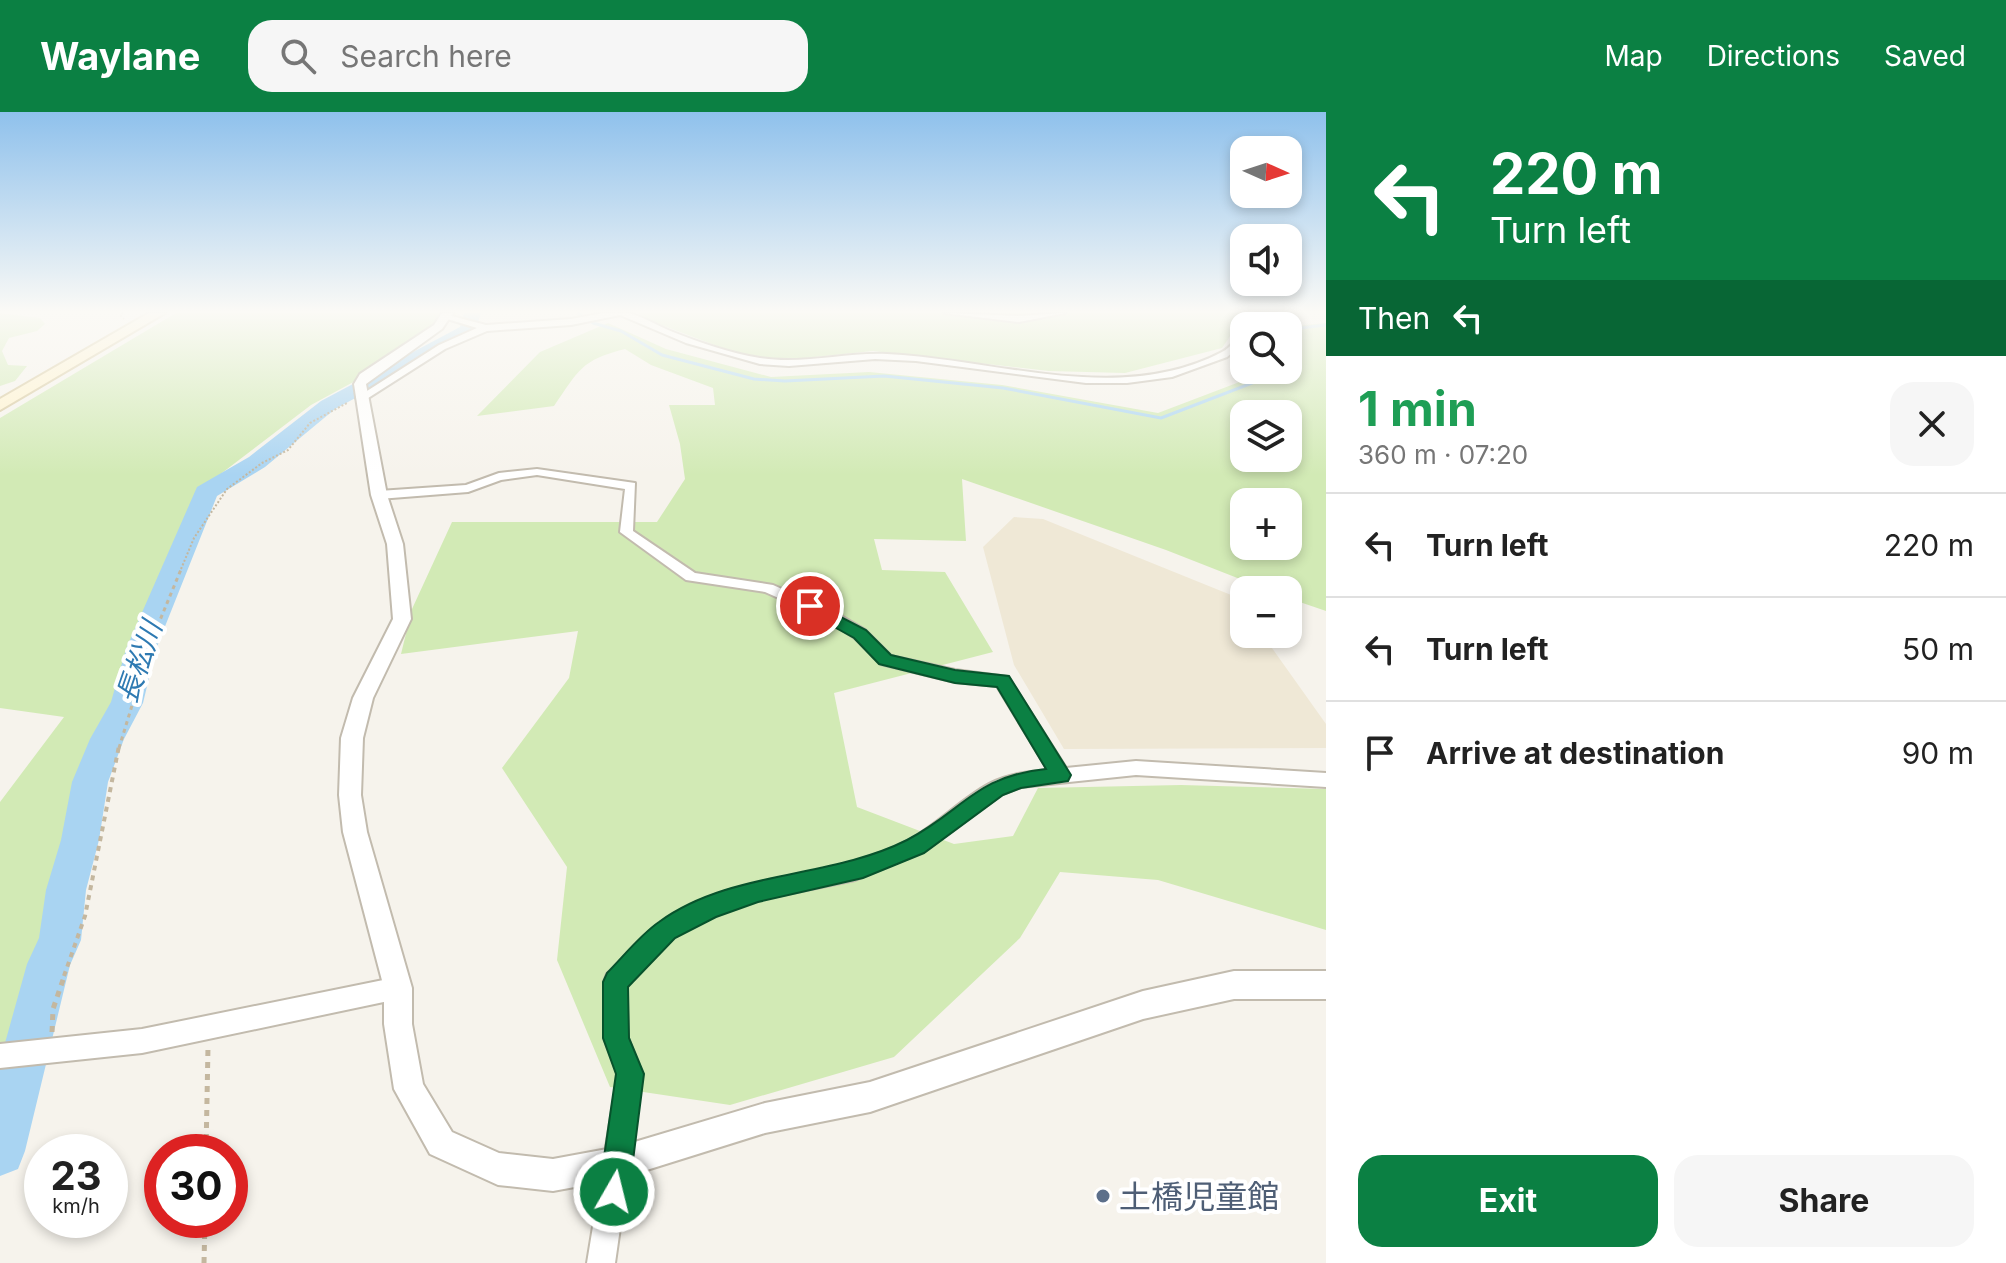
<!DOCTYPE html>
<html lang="en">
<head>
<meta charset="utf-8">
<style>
  body { margin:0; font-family:Inter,"Noto Sans JP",sans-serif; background:#f6f6f6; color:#222; height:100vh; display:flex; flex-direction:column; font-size:30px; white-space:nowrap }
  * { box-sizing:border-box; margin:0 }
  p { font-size:26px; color:#767676 }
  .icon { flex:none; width:44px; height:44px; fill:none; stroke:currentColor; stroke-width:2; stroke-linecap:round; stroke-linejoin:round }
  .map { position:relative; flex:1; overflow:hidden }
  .sheet { display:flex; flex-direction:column; background:#fff; width:680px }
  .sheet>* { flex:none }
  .hud { background:#0b8043; color:#fff; overflow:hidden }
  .needle { width:52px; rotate:93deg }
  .buttons { position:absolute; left:1230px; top:24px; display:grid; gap:16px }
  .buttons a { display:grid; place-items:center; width:72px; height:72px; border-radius:16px; background:#fff; box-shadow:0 4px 12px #0003; font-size:40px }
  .speed { position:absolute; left:24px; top:1022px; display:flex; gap:16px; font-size:40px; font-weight:700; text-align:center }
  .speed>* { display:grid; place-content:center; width:104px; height:104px; border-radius:50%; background:#fff; box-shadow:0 4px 12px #0003; line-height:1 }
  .speed small { font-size:20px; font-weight:400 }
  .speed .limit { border:12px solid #d22; background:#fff; color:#111 }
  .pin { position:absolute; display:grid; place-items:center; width:68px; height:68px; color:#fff; margin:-34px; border:4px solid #fff; border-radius:50%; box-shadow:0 2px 8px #0007 }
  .me { position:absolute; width:88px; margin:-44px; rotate:8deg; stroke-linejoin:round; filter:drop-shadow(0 0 6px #0008) }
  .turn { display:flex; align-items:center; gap:28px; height:168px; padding:0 32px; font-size:36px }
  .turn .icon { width:104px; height:104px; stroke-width:2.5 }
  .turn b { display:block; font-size:56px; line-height:68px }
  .then { display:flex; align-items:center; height:76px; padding:0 32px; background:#0003; gap:16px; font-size:30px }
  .round { display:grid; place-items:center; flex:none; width:84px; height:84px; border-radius:24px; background:#f6f6f6 }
  .headline { display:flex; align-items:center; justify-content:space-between; height:136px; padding:0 32px }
  h1 { font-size:48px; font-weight:700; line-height:60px; color:#1e9e55 }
  .action { display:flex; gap:16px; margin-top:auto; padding:16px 32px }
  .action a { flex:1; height:92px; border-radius:24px; background:#0b8043; color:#fff; font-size:32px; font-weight:700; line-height:92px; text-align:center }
  .action a+a { background:#f6f6f6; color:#222 }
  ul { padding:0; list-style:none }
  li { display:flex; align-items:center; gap:24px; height:104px; padding:0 32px; border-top:2px solid #e0e0e0 }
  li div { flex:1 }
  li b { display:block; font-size:30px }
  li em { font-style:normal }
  header { display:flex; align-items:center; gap:48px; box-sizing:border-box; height:112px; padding:0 40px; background:#0b8043; color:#fff }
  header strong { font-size:38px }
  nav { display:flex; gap:44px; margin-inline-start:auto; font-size:28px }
  .search { width:560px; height:72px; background:#f6f6f6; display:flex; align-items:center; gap:20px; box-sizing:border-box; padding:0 28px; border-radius:24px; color:#767676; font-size:30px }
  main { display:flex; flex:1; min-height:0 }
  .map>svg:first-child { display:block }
  .education { fill:#efe8d6 }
  .green { fill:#d2eab5; fill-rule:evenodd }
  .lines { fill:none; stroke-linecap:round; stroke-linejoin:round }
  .stream { stroke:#a9d4f2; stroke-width:3 }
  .river { fill:#a9d4f2; fill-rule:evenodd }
  .minor-casing { stroke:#c2bbae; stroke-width:4 }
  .tertiary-casing { stroke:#c2bbae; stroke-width:4 }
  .secondary-casing { stroke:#d6c79b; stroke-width:4 }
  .path-far3 { stroke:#c4b79f; stroke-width:2; stroke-dasharray:2 2; stroke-linecap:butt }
  .path-far2 { stroke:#c4b79f; stroke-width:3; stroke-dasharray:4 4; stroke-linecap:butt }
  .path-far1 { stroke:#c4b79f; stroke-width:4; stroke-dasharray:5 5; stroke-linecap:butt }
  .path { stroke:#c4b79f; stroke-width:5; stroke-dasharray:6 6; stroke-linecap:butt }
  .minor { fill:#fff; fill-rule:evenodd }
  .tertiary { fill:#fff; fill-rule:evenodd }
  .secondary { fill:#fff3cd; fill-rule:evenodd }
  .route { fill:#0b8043; stroke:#07532c; stroke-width:2 }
  .service-dot { fill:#5c6f8a; stroke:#fff; stroke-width:3 }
  .labels { text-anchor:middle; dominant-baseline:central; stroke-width:8; stroke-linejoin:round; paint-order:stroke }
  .water-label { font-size:28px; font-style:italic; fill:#2e7ab2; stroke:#fff }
  .near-service-label { font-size:32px; fill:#4e5e75; stroke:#fff; text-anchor:start }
</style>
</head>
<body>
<header>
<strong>Waylane</strong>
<div class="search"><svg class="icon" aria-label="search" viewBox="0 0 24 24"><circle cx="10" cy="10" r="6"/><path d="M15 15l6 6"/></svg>Search here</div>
<nav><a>Map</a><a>Directions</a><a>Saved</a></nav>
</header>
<main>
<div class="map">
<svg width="1326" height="1151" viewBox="0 0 1326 1151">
  <rect width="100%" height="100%" fill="#f6f3ec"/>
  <path class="education" d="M1014,405L1043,407L1236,485L1244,496V522H1262L1326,612V636L1064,637L1014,553L983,435Z"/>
  <g class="green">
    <path d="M0,201L40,206L45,212L37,219L9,226L2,239L8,253L27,254L15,269L0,274Z"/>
    <path d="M176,201H458L381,255L311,293L197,380L113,598L34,855L0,950V690L64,605L0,596V306Z"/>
    <path d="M638,201H1246L1222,236L1125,261L1049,259L873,239L795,247H763L725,237L651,209Z"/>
    <path d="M608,211L666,237L771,265L869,260L1002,273L1158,301L1271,258H1288V222L1294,214L1326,211V499L1288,486V478H1268L1166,438L962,367L966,429L874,427L882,458L945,460L993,540L834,581L857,695L954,732L1013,724L1038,676L1181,673L1326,677V818L1158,768L1060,760L1020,826L894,945L730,993L610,975L557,848L567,755L502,656L569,566L578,519L401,542L412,497L452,410H657L685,367L680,332L669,293H715L713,276L651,253L625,237C581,248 579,258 554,294L477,304L540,240ZM1244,302H1288V346H1244ZM1244,390H1288V434H1244Z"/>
  </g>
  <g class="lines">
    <g class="stream">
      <path d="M578,201L593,211L621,219L662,243L754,267L785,269L884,264L1003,276L1161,306L1286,258"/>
      <path d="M1288,257L1292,225L1300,216L1326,213"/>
    </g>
    <path class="river" d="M464,201H481L474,222L335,297L265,355L217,384L156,537L143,591L124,627L108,670L99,728L86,778L81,828L70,853L25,1039L18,1057L0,1064V949L27,852L39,826L46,778L61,728L72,670L90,627L111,590L126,537L197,375L249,345L321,289L460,215Z"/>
    <g class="minor-casing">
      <g id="minor">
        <path d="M604,201C611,201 620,200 628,201C643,204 659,215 673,220C701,231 730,241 760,246C802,253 845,240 887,242C996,247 1119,294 1222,240C1232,235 1236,226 1244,220V231L1227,245L1172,265L1127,271H1086L916,249L875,247L789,254L760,252L686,231L620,203L571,213L487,219L445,237L365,288L356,286L439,233L477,216L444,206V202L486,213L571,207Z"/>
        <path d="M944,201L1019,204L1065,201L1019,210Z"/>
        <path d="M1256,201H1265L1253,214L1244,215Z"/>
        <path d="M537,357L635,371L633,419L695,461L773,473L836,501L865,518L891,544L955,558L1008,565L1066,656L1136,649L1326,661V675L1136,663L1021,675L1002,682L923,740L855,768L758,788L715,803L674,825L626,874L628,926L642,962L615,1151H587L618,962L604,926V870L607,862C624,846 641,824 660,811C733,758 831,770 909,728C937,713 961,687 989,672C1008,662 1028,660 1048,658L997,574L955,570L881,552L855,526L826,507L765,480L686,468L620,420L625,377L537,363L501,368L468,380L379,387L373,383L379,379L466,373L499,361Z"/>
        <path d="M398,865L406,868L409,876L406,884L398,887L142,941L0,956V932L142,917Z"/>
      </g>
    </g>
    <g class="tertiary-casing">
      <path id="tertiary" d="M442,201H453L442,217L366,272L387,383L403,432L411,507L373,586L363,626L361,683L367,720L412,876V912L423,972L452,1020L499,1041L553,1047L618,1035L765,991L870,970L1143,879L1234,859H1326V887H1234L1143,907L870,1000L765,1021L618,1067L553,1079L498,1073L430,1042L394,977L384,912V876L343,720L339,683L341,626L353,586L393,507L387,432L371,383L354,272L360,262L434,213Z"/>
    </g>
    <g class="secondary-casing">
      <path id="secondary" d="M149,201H165L0,298V287Z"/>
    </g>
    <g class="path-far3">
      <path d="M123,201L120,203L124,207"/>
      <path d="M181,457L194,426L227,377L262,351L288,338L310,311L347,291"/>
    </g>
    <path class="path-far2" d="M119,636L153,525L182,455"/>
    <path class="path-far1" d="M64,864L85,804L119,634"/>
    <g class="path">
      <path d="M52,920L53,897L65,862"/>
      <path d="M206,1040L208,935"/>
      <path d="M204,1151L205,1108"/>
    </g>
    <use href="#minor" class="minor"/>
    <use href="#tertiary" class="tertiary"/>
    <use href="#secondary" class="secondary"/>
  </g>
  <linearGradient id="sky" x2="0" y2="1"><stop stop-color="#8fc1ec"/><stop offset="0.55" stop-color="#fbfaf6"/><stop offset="1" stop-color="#fbfaf6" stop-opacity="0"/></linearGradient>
  <rect width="1326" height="363" fill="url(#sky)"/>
  <path class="route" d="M810,489L866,518L891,543L955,558L1009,564L1071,663L1068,669L1021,676L1003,683L924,741L863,766L758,790L716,805L675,826L628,875L629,926L644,962L629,1080L625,1090L614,1095L603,1090L599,1080L616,962L603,926V870L607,861C623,845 640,823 659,810C730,758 830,767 907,728C963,699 975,664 1046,657L997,575L955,571L879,552L854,526L804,498L802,494Z"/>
  <circle class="service-dot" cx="1103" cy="1084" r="8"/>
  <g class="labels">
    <g class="water-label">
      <text transform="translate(139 550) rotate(-71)">長松川</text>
    </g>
    <g class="near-service-label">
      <text x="1119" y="1084">土橋児童館</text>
    </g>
  </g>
</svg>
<div class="buttons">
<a><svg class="needle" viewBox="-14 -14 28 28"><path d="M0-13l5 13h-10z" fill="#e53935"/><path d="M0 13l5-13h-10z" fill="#767676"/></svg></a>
<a><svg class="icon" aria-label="sound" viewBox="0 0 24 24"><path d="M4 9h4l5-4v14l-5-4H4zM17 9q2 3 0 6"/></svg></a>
<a><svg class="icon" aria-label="search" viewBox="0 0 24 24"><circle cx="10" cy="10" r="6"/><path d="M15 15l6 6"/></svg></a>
<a><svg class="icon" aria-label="layers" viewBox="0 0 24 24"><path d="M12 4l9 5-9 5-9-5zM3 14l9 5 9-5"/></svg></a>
<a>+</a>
<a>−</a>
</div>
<div class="speed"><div>23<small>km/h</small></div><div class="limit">30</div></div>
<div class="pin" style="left:810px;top:494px;background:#d93025"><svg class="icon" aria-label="arrive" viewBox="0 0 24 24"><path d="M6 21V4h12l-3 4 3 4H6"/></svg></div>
<svg class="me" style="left:614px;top:1080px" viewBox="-20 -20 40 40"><circle r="17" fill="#0b8043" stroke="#fff" stroke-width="3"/><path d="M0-11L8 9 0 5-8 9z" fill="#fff"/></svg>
</div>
<section class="sheet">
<div class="hud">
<div class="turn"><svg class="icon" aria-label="left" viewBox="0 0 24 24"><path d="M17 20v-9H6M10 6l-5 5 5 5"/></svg><div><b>220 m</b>Turn left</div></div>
<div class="then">Then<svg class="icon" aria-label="left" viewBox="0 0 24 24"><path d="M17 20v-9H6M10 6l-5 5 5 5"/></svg></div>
</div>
<div class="headline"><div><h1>1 min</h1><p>360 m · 07:20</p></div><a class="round"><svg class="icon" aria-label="close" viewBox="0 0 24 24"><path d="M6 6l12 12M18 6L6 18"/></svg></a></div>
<ul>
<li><svg class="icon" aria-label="left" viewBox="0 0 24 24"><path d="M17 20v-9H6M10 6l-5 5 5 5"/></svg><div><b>Turn left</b></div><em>220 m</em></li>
<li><svg class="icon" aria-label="left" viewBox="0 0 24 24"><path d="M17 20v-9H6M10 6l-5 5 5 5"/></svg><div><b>Turn left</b></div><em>50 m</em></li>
<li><svg class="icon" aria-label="arrive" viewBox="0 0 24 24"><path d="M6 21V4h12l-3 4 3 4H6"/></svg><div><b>Arrive at destination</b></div><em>90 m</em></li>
</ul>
<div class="action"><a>Exit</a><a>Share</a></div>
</section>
</main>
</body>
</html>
